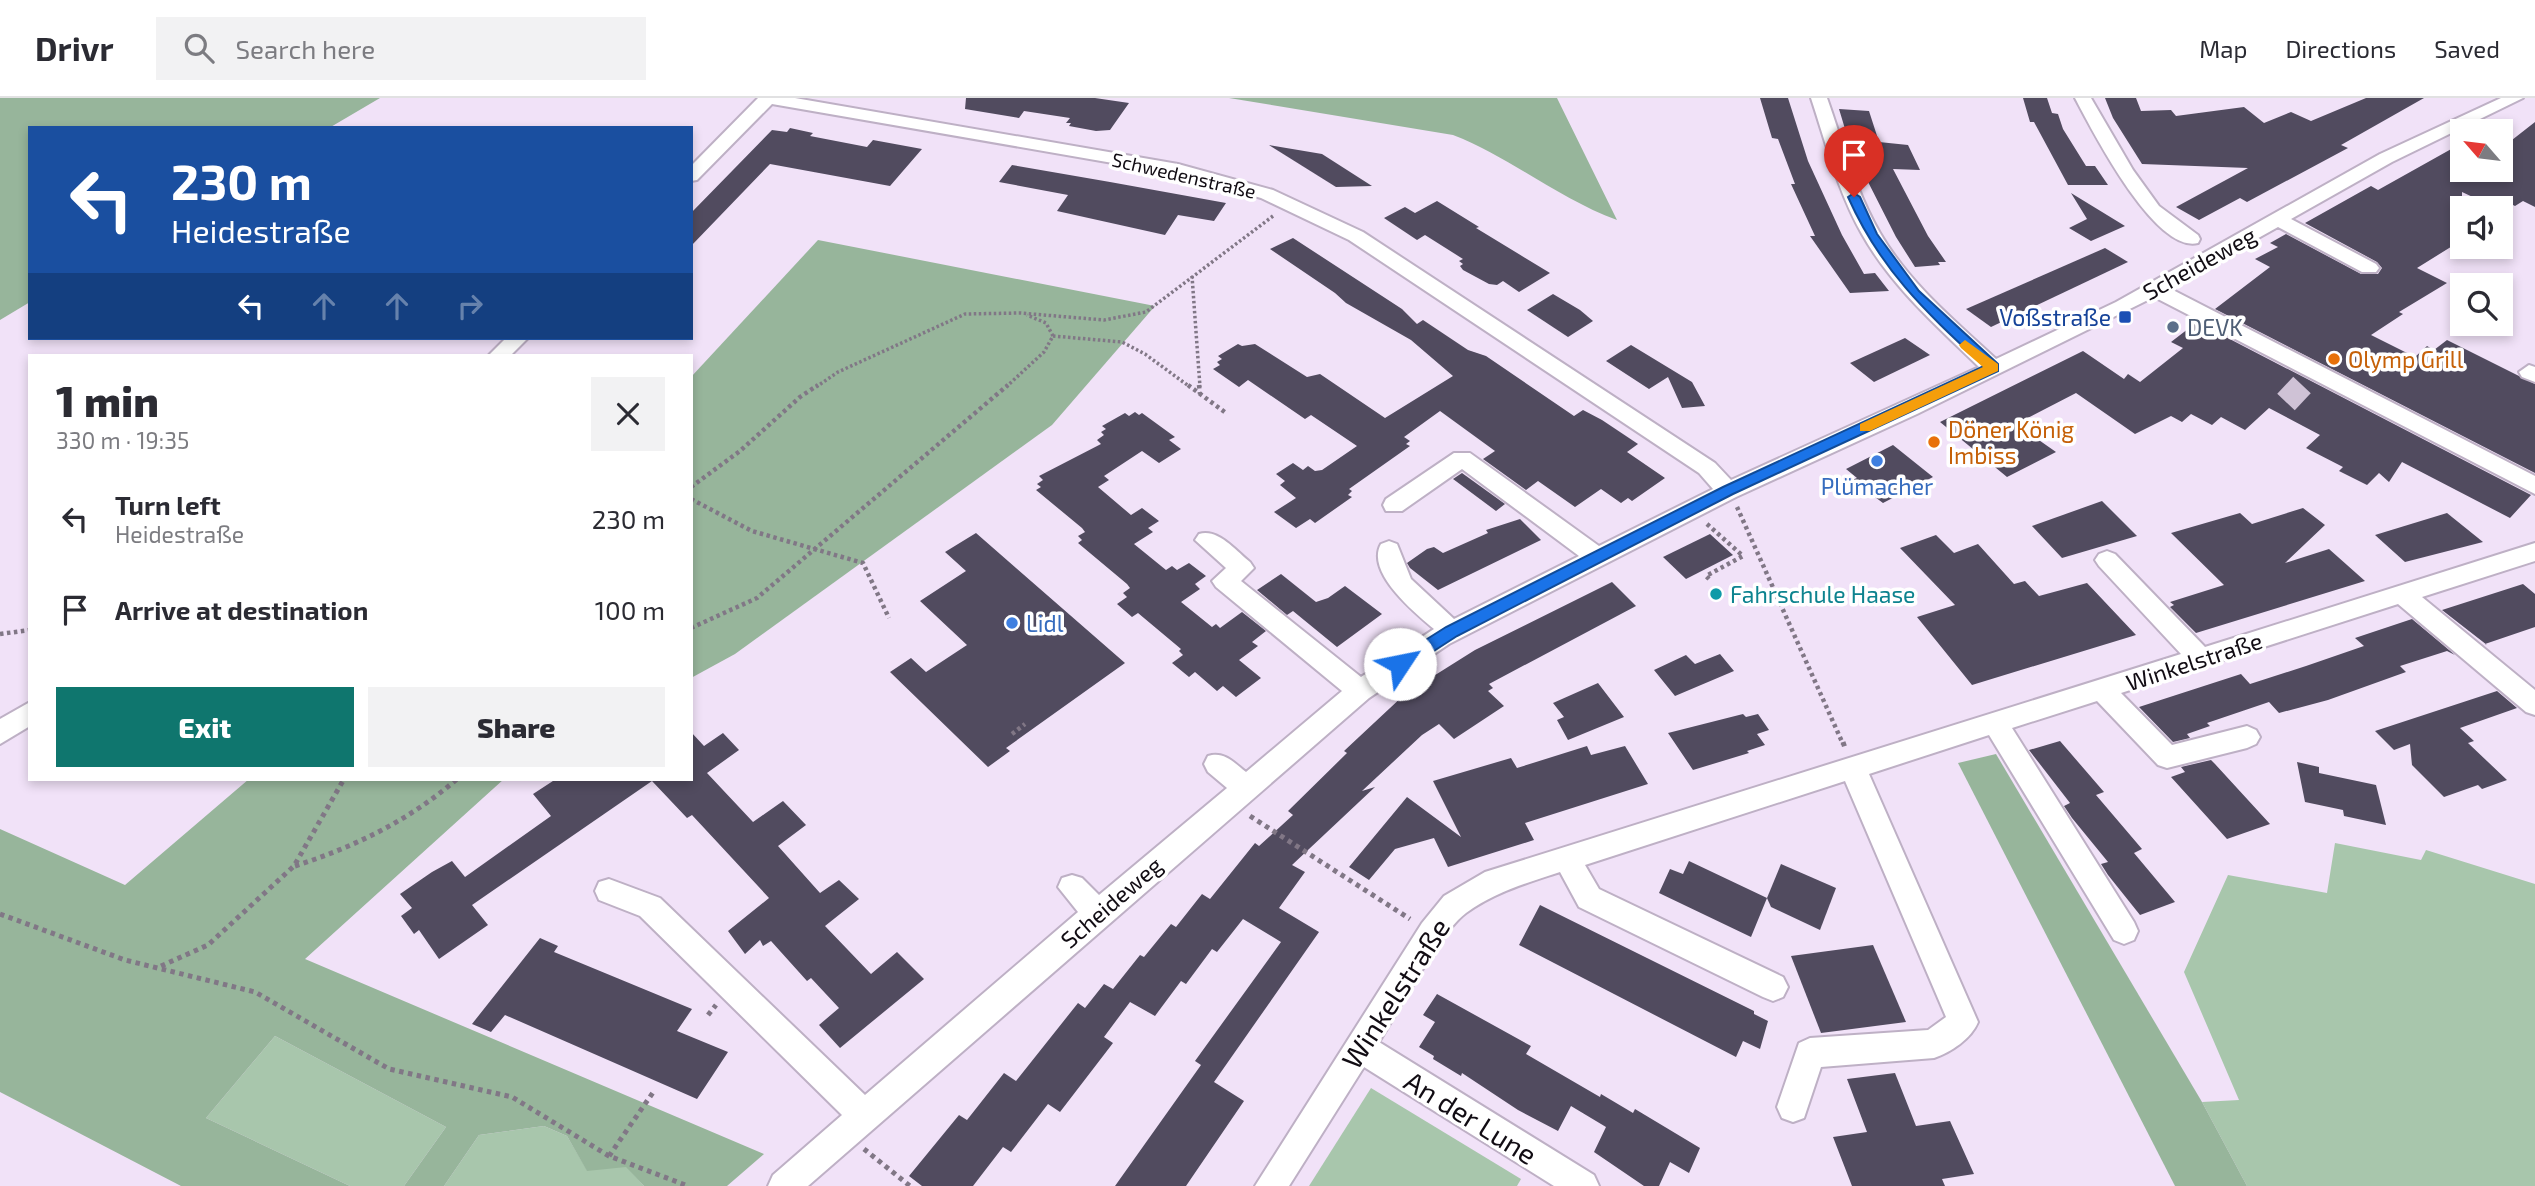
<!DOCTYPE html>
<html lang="en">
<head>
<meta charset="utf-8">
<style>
  body { margin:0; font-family:"Exo 2",sans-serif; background:#f2f2f3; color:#2b2b33; height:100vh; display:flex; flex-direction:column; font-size:26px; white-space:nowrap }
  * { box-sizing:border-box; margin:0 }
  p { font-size:23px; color:#7c7c81 }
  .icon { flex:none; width:38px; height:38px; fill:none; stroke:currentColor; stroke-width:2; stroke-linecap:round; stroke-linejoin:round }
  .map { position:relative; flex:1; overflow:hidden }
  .drawer { position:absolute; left:28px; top:256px; width:665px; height:427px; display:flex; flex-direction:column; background:#fff; border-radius:0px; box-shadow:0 4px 10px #0003 }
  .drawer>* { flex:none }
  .top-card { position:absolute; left:28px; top:28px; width:665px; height:214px; border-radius:0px; box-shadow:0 4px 10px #0003; background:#1a4fa0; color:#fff; overflow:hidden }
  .needle { width:46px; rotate:298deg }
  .buttons { position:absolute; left:2450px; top:21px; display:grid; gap:14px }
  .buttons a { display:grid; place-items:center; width:63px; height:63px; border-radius:0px; background:#fff; box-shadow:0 4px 10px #0003; font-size:35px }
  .pin { position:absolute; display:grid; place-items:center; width:60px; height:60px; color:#fff; margin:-72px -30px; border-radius:50% 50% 50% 0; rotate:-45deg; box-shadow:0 0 7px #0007 }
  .pin .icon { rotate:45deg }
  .me { position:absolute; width:77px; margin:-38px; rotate:56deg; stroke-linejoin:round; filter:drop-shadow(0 0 5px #0008) }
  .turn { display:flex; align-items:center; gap:24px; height:147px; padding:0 28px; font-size:32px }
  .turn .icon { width:91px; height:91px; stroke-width:2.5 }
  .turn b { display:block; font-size:49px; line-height:60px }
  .lanes { display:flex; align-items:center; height:66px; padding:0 28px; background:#0003; justify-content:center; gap:35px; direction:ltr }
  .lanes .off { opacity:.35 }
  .round { display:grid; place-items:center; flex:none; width:74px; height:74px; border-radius:0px; background:#f2f2f3 }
  .head { display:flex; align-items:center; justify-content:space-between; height:119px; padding:0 28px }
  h1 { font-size:42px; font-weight:800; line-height:52px }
  .cta { display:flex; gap:14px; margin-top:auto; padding:14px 28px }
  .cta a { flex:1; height:80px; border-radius:0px; background:#0f766e; color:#fff; font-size:28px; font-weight:800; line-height:80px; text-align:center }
  .cta a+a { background:#f2f2f3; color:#2b2b33 }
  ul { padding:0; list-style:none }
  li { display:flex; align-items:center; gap:21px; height:91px; padding:0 28px }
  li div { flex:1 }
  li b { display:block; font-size:26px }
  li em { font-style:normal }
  header { display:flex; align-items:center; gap:42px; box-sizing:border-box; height:98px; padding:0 35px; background:#fff; border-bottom:2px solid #e1e1e2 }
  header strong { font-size:33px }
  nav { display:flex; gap:38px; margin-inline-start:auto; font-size:24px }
  .search { width:490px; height:63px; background:#f2f2f3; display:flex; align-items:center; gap:18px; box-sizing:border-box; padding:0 24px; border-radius:0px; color:#7c7c81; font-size:26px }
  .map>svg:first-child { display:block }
  .green { fill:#a8c6ac }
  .forest { fill:#97b59b }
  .building { fill:#514b5f }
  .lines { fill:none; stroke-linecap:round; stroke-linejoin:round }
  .minor-tunnel { stroke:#cfc2d6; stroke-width:24; stroke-dasharray:24 11; stroke-linecap:butt }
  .minor-casing { stroke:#beb0c5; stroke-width:4 }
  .path-far2 { stroke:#817786; stroke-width:3.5; stroke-dasharray:2.5 2.5; stroke-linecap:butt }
  .path-far1 { stroke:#817786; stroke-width:4.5; stroke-dasharray:3.5 3.5; stroke-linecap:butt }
  .path { stroke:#817786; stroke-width:5; stroke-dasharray:4.5 4.5; stroke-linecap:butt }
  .minor { fill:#fff; fill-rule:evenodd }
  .route { fill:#1a73e8; stroke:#114b97; stroke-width:2 }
  .slow { fill:#f59e0b }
  .transit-dot { fill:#1a4fb4; stroke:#fff; stroke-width:2.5 }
  .service-dot { fill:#5c6f8a; stroke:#fff; stroke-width:2.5 }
  .food-dot { fill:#e8710a; stroke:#fff; stroke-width:2.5 }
  .shop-dot { fill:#3f7fe0; stroke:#fff; stroke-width:2.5 }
  .culture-dot { fill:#0f9aa8; stroke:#fff; stroke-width:2.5 }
  .labels { text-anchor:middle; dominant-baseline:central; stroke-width:7; stroke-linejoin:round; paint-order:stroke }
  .far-street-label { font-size:19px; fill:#110c13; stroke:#fff }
  .street-label { font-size:23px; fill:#110c13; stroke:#fff }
  .transit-label { font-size:23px; fill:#164399; stroke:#fff; text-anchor:end }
  .service-label { font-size:23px; fill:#4e5e75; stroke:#fff; text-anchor:start }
  .food-label { font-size:23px; fill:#c56008; stroke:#fff; text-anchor:start }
  .shop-label { font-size:23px; fill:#366cbe; stroke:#fff }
  .culture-label { font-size:23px; fill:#0d838f; stroke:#fff; text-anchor:start }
  .near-street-label { font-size:28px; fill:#110c13; stroke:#fff }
</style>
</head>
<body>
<header>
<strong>Drivr</strong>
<div class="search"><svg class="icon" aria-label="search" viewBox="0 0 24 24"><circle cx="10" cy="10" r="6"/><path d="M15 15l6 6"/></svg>Search here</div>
<nav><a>Map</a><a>Directions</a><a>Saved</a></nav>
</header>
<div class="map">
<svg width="2535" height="1088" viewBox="0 0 2535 1088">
  <rect width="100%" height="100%" fill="#f1e2f8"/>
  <g class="green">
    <path d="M2335,745L2421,762L2426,752L2535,786V1088H2247L2202,1004L2239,1002L2184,874L2228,777L2327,795Z"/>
    <path d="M275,938L446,1029L404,1088H350L206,1020Z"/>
    <path d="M1371,990L1521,1081L1517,1088H1309Z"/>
    <path d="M544,1028L567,1038L587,1072L626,1068L644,1088H444L479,1037Z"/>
  </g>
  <g class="forest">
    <path d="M0,0H380L329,30H30V204L0,222Z"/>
    <path d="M1229,0H1557L1617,122C1559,101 1510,59 1453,37Z"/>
    <path d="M818,142L1155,208L1052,327L735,556L691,580V279Z"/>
    <path d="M1996,656L2202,1004L2247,1088H2175L1958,665Z"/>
    <path d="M249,681H504L305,861L764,1056L727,1088H644L626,1069L587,1073L567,1038L544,1028L479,1037L444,1088H404L446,1029L275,938L206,1020L350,1088H181L0,994V731L125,787Z"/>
  </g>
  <g class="building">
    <path d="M966,0H1095L1129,5L1110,32L1096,33L1069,28L1071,25H1066L1070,20L1024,13L1019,20L965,11Z"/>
    <path d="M1760,0H1788L1808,63L1842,137L1864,176L1875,175L1889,193L1850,195L1810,138H1815L1791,86H1795L1778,41L1772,40Z"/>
    <path d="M2023,0H2047L2052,15L2058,16L2063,31L2086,68H2095L2108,87H2068L2034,24H2030Z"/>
    <path d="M2105,0H2136L2141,13L2171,12L2176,18L2244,9L2264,25L2291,14L2311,23L2366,0H2424L2341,47L2348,50L2247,104L2240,100L2199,122L2176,109L2248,70L2142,66L2113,20Z"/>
    <path d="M1839,11L1869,13L1879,44L1908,47L1920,72L1893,71L1928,138L1946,164H1938L1940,167L1915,169L1896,139L1863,74H1858Z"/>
    <path d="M2535,24V109L2523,103L2515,108L2503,102L2492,108L2462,94V142L2417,170L2447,185L2399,214L2403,216L2371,237L2415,259L2427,248L2434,252L2447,242L2535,286V375L2215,211L2270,169L2255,161L2278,149L2270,145L2286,136L2361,176H2378L2382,170L2377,164L2305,125L2371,88L2378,92L2462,45V72H2501V37L2512,42Z"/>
    <path d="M790,30L813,35L810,38L867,49L873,42L922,51L890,88L770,66L691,148V115L772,32L787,34Z"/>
    <path d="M1269,47L1322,56L1372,88L1336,89Z"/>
    <path d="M1012,67L1110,84L1226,105L1214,123L1178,117L1165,137L1057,113L1068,97L999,84Z"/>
    <path d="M2071,95L2125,128L2091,143L2069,130L2087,121Z"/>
    <path d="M1437,103L1479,129L1476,130L1550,175L1519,194L1503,183L1497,187L1489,186L1463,172L1460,168L1463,166L1459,163L1463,161L1425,137L1417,142L1384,120L1405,109L1415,115Z"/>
    <path d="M1293,140L1402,211L1417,226L1423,222L1468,252L1486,258L1574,318L1583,312L1602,322L1638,346L1627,354L1665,380L1632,403L1628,400L1621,405L1601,391L1575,409L1538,383L1526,392L1483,361L1495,353L1440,313L1404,339L1410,343L1406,346L1410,348L1349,391L1352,393L1348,397L1352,399L1315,425L1310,421L1296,430L1274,414L1296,400L1280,387L1285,383L1276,376L1293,365L1303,372L1308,368L1315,373L1322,372L1357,348L1311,317L1305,321L1248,282L1239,289L1213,271L1220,267L1217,264L1222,261L1218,258L1238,246L1242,248L1255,246L1307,279L1320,276L1385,320L1453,278L1411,242L1346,205L1335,195L1270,151Z"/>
    <path d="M2105,150L2128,164L1991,229L1966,211Z"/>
    <path d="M1553,196L1580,212L1593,223L1568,239L1527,212Z"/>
    <path d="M2197,224L2531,397L2510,420L2402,364L2389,384L2379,375L2367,387L2339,373L2343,369L2306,350L2320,337L2269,310L2245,332L2221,319L2212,327L2191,316L2182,324L2171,318L2135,336L2076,295L2016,326L2056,354L2007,379L1940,324L2083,253L2124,281L2128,276L2140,284L2183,250L2171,244Z"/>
    <path d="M1905,240L1930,257L1874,284L1850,265Z"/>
    <path d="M1631,247L1692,284L1705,308L1682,310L1668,279L1649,291L1606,263Z"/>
    <path d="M1135,314L1139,317L1142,315L1175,339L1169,342L1181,351L1159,365L1142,353L1104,378L1109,382L1098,389L1131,417L1142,410L1159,423L1148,430L1153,434L1134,446L1166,472L1172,468L1177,472L1189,465L1206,478L1195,486L1200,491L1181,504L1212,529L1216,526L1220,530L1242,514L1266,533L1252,544L1258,548L1239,562L1261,580L1236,599L1223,588L1217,593L1195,574L1189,579L1172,565L1183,557L1179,553L1181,551L1138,515L1132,519L1117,506L1127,499L1123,495L1130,490L1127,486L1078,445L1082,442L1078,438L1085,434L1082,430L1036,392L1041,389L1037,386L1043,382L1039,378L1101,346L1097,342L1104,337L1101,334L1106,331L1102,328L1125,315L1129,318Z"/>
    <path d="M1893,347L1933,379L1883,405L1852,382L1857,380L1846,371Z"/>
    <path d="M1462,375L1505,406L1496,413L1453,381Z"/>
    <path d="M2102,403L2137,438L2062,460L2032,428Z"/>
    <path d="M2303,410L2325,427L2285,465L2329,451L2365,483L2196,535L2170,509L2174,507L2170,504L2224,487L2171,435L2240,415L2252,426Z"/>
    <path d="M2447,415L2483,444L2405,464L2375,437Z"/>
    <path d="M1520,421L1541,442L1438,492L1410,470L1407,465L1427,451L1434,449L1443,455L1488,435L1486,432Z"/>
    <path d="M976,435L1125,565L1006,650L1010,653L988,669L890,574L911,560L926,574L967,547L920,503L966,473L945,454Z"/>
    <path d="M1710,436L1733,457L1686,481L1663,459Z"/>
    <path d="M1936,437L1954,455L1978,446L2014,486L2025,483L2039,498L2087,485L2136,537L1972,587L1917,519L1955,507L1900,450Z"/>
    <path d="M1281,476L1316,504L1328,500L1345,488L1382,516L1337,549L1293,513L1287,517L1257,492Z"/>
    <path d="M1612,484L1636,508L1489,586L1493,590L1488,593L1504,608L1454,641L1439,626L1422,637L1362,693L1375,689L1292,767L1305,774L1279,810L1319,834L1214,984L1244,1003L1186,1088H1115L1201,967L1195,963L1281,844L1243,821L1217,854L1212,851L1186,886L1181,883L1155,918L1130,904L1104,939L1113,945L1060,1014L1048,1006L1011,1054L1003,1049L973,1088H922L909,1078L959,1017L967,1022L1004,975L1016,983L1078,905L1085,910L1104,886L1113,891L1140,857L1144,859L1171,826L1176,829L1202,796L1210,801L1255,745L1259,748L1293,717L1288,713L1347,655L1344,653L1405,596L1475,552Z"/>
    <path d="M2523,486L2535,496V529L2485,546L2487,547L2442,512Z"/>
    <path d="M2412,521L2455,557L2447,553L2400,568L2406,574L2328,602L2279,615L2269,604L2207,625L2210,628L2187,636L2190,640L2173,644L2139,609L2241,576L2250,586L2306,568L2364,548L2355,540Z"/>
    <path d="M1720,556L1734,573L1675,598L1654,572L1686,557L1695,566Z"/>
    <path d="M1598,585L1624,619L1568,642L1557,622L1564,619L1553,605Z"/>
    <path d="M2497,593L2517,610L2460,630L2474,643L2468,645L2507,682L2482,691L2478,687L2444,699L2412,667L2410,646L2394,652L2375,633Z"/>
    <path d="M1743,616L1746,619L1758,616L1769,632L1757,636L1765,647L1747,653L1749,655L1693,672L1668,635Z"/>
    <path d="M691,634L704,648L723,635L739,652L707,675L753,724L783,703L806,727L778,748L820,795L839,782L859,801L825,828L871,876L897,854L924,881L840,950L819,927L839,910L811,880L807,883L771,843L763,848L760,842L745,856L728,833L769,800L692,717L687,720L652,683L472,807L488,827L439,861L419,832L414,836L401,818L412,810L400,796L432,774L452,763L465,779L551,718L533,696L556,681H691Z"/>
    <path d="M2060,643L2104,694L2096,697L2142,751L2134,755L2175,804L2140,817L2108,777L2101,766L2108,764L2072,720L2064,708L2070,705L2029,652Z"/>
    <path d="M1587,648L1591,657L1625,648L1648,686L1525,725L1534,742L1448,769L1434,740L1395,751L1369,782L1349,769L1407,699L1461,739L1433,683L1511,660L1517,670Z"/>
    <path d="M2211,662L2215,666L2270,726L2227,741L2171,679L2185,674L2181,669Z"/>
    <path d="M2297,664L2319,669V675L2376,687L2386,727L2344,718L2343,712L2305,704Z"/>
    <path d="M1689,763L1767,800L1751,839L1659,795L1670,771L1683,776Z"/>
    <path d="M1781,766L1836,790L1820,832L1771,809L1767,800Z"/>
    <path d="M1540,807L1754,913V916L1768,923L1760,951L1743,943L1736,959L1519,847Z"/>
    <path d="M540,840L558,848L554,854L692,911L677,933L728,954L697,1001L505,917L491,934L472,926Z"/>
    <path d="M1873,847L1906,924L1821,935L1791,858Z"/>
    <path d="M1437,896L1531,948L1526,956L1600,999L1601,996L1633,1015L1635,1011L1700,1050L1689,1075L1670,1064L1659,1088H1644L1594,1054L1606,1029L1571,1008L1558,1033L1518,1012L1462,975L1461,978L1433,961L1434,958L1419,949L1435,924L1423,917Z"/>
    <path d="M1895,975L1916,1028L1950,1023L1974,1076L1942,1081L1945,1088H1852L1833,1039L1867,1034L1847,981Z"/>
  </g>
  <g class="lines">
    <path class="minor-tunnel" d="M2286,304L2302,287"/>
    <g class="minor-casing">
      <g id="minor">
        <path d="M795,0L1178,66L1273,92L1363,134L1715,365L1731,382L1979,269C1937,228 1891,188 1862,136C1838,94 1826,45 1811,0H1827C1843,45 1856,94 1880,135C1909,185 1954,222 1996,261L2116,204L2380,56L2501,0H2523L2392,64L2291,121L2376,166L2379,170L2376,174H2362L2278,129L2169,190L2535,378V396L2154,199L1917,316L1736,399L1449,546L1369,600L808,1088H768L773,1077L842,1017L640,818L599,802L595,793L599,784L609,781L660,800L865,997L1078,814L1058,789L1062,780L1072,777L1082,780L1099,797L1227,690L1208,674L1204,666L1208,658C1224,653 1233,664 1246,674L1342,593L1216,489L1212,483L1226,470L1195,442L1199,436C1218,430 1236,453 1250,464L1254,470L1241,483L1361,579L1434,531C1415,515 1365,474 1381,446L1389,443L1397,446L1411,481L1454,521L1579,458L1462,371L1402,413H1386L1383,407L1386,401L1454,355H1470L1599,448L1713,391L1699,375L1349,142L1261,100L1176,76L772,6L697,82L691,83V68L758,0Z"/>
        <path d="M2075,0H2091L2133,72L2159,108L2198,137L2200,141L2198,145C2155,156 2092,32 2075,0Z"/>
        <path d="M506,240H528L511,257H489Z"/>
        <path d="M2529,267L2535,269V284L2522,279L2519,274Z"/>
        <path d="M2535,445V463L2422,499L2535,592V617L2526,614L2398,506L2121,595L2172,647L2247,628L2256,632L2260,639L2256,646L2247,650L2167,670L2158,667L2097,603L2012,630L2134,824L2138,833L2134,842L2124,846L2114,842L1989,637L1869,676L1978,924C1971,941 1951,954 1934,960L1821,969L1804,1020L1793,1024L1782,1020L1777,1009L1799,945L1810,940L1928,932L1946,919L1845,683L1585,767L1599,791L1783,879L1788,889L1783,899L1773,903L1763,899L1579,809L1560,774C1527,785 1495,794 1466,815C1441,833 1398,914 1379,944L1594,1077L1599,1088H1554L1364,969L1289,1088H1255L1422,825L1444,798L1485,774L2181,556L2099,468L2095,462L2099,456L2107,453L2115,456L2205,549Z"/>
        <path d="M30,604V628L0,646V621Z"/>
      </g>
    </g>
    <g class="path-far2">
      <path d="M1192,178L1200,289"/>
      <path d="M1053,238L1122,244L1145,256L1190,289"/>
      <path d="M816,289L838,274L965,216L1020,215L1104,222L1146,214L1273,118"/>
      <path d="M1006,289L1044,254L1053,238L1046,225L1027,217"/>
    </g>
    <g class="path-far1">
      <path d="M1188,287L1226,315"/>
      <path d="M1199,287L1200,296"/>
      <path d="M691,389L740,353L800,299L818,287"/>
      <path d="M691,401L752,433L863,465L889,520"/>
      <path d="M1737,409L1843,646"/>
      <path d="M1707,426L1743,458L1706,478L1710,482"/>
      <path d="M691,530L757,500L1008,287"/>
      <path d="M0,536L30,532"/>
      <path d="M1012,636L1025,626"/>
    </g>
    <g class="path">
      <path d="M1843,644L1845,650"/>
      <path d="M1250,718L1410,821"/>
      <path d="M295,768C354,749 410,722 457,681"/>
      <path d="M0,816L125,862L255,894L389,971L512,999L609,1058L688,1088"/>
      <path d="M161,868L208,847L294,768L344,681"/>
      <path d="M708,917L716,907"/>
      <path d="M864,1051L910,1088"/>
      <path d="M609,1058L654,993"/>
    </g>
    <use href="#minor" class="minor"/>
  </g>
  <path class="route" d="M1854,95L1860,99L1877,136L1919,193L1998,266V273L1733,396L1457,538L1406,571H1394V562L1446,529L1723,389L1984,268C1926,214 1881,173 1848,99Z"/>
  <path class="slow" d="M1965,242L1998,266V273L1870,333H1860V326L1983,269L1961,250L1959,247Z"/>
  <rect class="transit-dot" x="2118" y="212" width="14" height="14" rx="3.5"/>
  <circle class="service-dot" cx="2173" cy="229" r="7"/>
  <g class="food-dot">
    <circle cx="2334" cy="261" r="7"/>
    <circle cx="1934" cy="344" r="7"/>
  </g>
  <g class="shop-dot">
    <circle cx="1877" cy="363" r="7"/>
    <circle cx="1012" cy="525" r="7"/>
  </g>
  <circle class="culture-dot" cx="1716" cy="496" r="7"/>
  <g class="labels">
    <g class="far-street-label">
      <text transform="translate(1184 77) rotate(13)">Schwedenstraße</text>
    </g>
    <g class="street-label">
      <text transform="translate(2199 165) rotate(-29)">Scheideweg</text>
      <text transform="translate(2194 563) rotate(-18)">Winkelstraße</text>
      <text transform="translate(1111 804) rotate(-41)">Scheideweg</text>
    </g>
    <g class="transit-label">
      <text x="2111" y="219">Voßstraße</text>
    </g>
    <g class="service-label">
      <text x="2187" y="229">DEVK</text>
    </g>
    <g class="food-label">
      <text x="2348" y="261">Olymp Grill</text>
      <text x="1948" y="331">Döner König<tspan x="1948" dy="26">Imbiss</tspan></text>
    </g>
    <g class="shop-label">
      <text x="1877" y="388">Plümacher</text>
      <text x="1026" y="525" text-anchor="start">Lidl</text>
    </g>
    <g class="culture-label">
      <text x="1730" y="496">Fahrschule Haase</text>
    </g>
    <g class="near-street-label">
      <text transform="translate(1395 895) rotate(-57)">Winkelstraße</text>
      <text transform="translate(1471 1019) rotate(32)">An der Lune</text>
    </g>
  </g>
</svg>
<div class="buttons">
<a><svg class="needle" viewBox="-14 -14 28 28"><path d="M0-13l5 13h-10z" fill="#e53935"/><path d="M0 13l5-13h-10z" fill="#7c7c81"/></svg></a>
<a><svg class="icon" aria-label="sound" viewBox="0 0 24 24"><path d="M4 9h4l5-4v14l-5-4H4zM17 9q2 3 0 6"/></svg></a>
<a><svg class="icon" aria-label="search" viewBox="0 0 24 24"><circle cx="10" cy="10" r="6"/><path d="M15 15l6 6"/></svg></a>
</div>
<div class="pin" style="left:1854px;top:99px;background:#d93025"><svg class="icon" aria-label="arrive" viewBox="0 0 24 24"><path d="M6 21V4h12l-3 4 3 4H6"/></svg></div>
<svg class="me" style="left:1400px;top:566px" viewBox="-20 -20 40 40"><circle r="19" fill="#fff"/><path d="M0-13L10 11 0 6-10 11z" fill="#1a73e8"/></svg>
<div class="top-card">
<div class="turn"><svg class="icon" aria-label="left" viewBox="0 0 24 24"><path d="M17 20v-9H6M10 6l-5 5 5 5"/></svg><div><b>230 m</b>Heidestraße</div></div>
<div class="lanes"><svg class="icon" aria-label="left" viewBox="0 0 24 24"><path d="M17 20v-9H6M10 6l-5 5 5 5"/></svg><svg class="icon off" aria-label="ahead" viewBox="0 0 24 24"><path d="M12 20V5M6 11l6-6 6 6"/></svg><svg class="icon off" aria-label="ahead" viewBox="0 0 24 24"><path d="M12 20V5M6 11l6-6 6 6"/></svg><svg class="icon off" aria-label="right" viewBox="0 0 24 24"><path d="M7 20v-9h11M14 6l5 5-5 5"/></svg></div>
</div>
<section class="drawer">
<div class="head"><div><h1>1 min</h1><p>330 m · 19:35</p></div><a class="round"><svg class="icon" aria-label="close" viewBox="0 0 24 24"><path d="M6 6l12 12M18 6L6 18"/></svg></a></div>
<ul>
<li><svg class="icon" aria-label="left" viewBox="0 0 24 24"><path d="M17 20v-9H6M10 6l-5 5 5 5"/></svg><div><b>Turn left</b><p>Heidestraße</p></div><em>230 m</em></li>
<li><svg class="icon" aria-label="arrive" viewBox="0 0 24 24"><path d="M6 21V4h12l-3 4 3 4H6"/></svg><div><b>Arrive at destination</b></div><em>100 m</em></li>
</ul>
<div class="cta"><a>Exit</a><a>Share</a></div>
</section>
</div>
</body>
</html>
